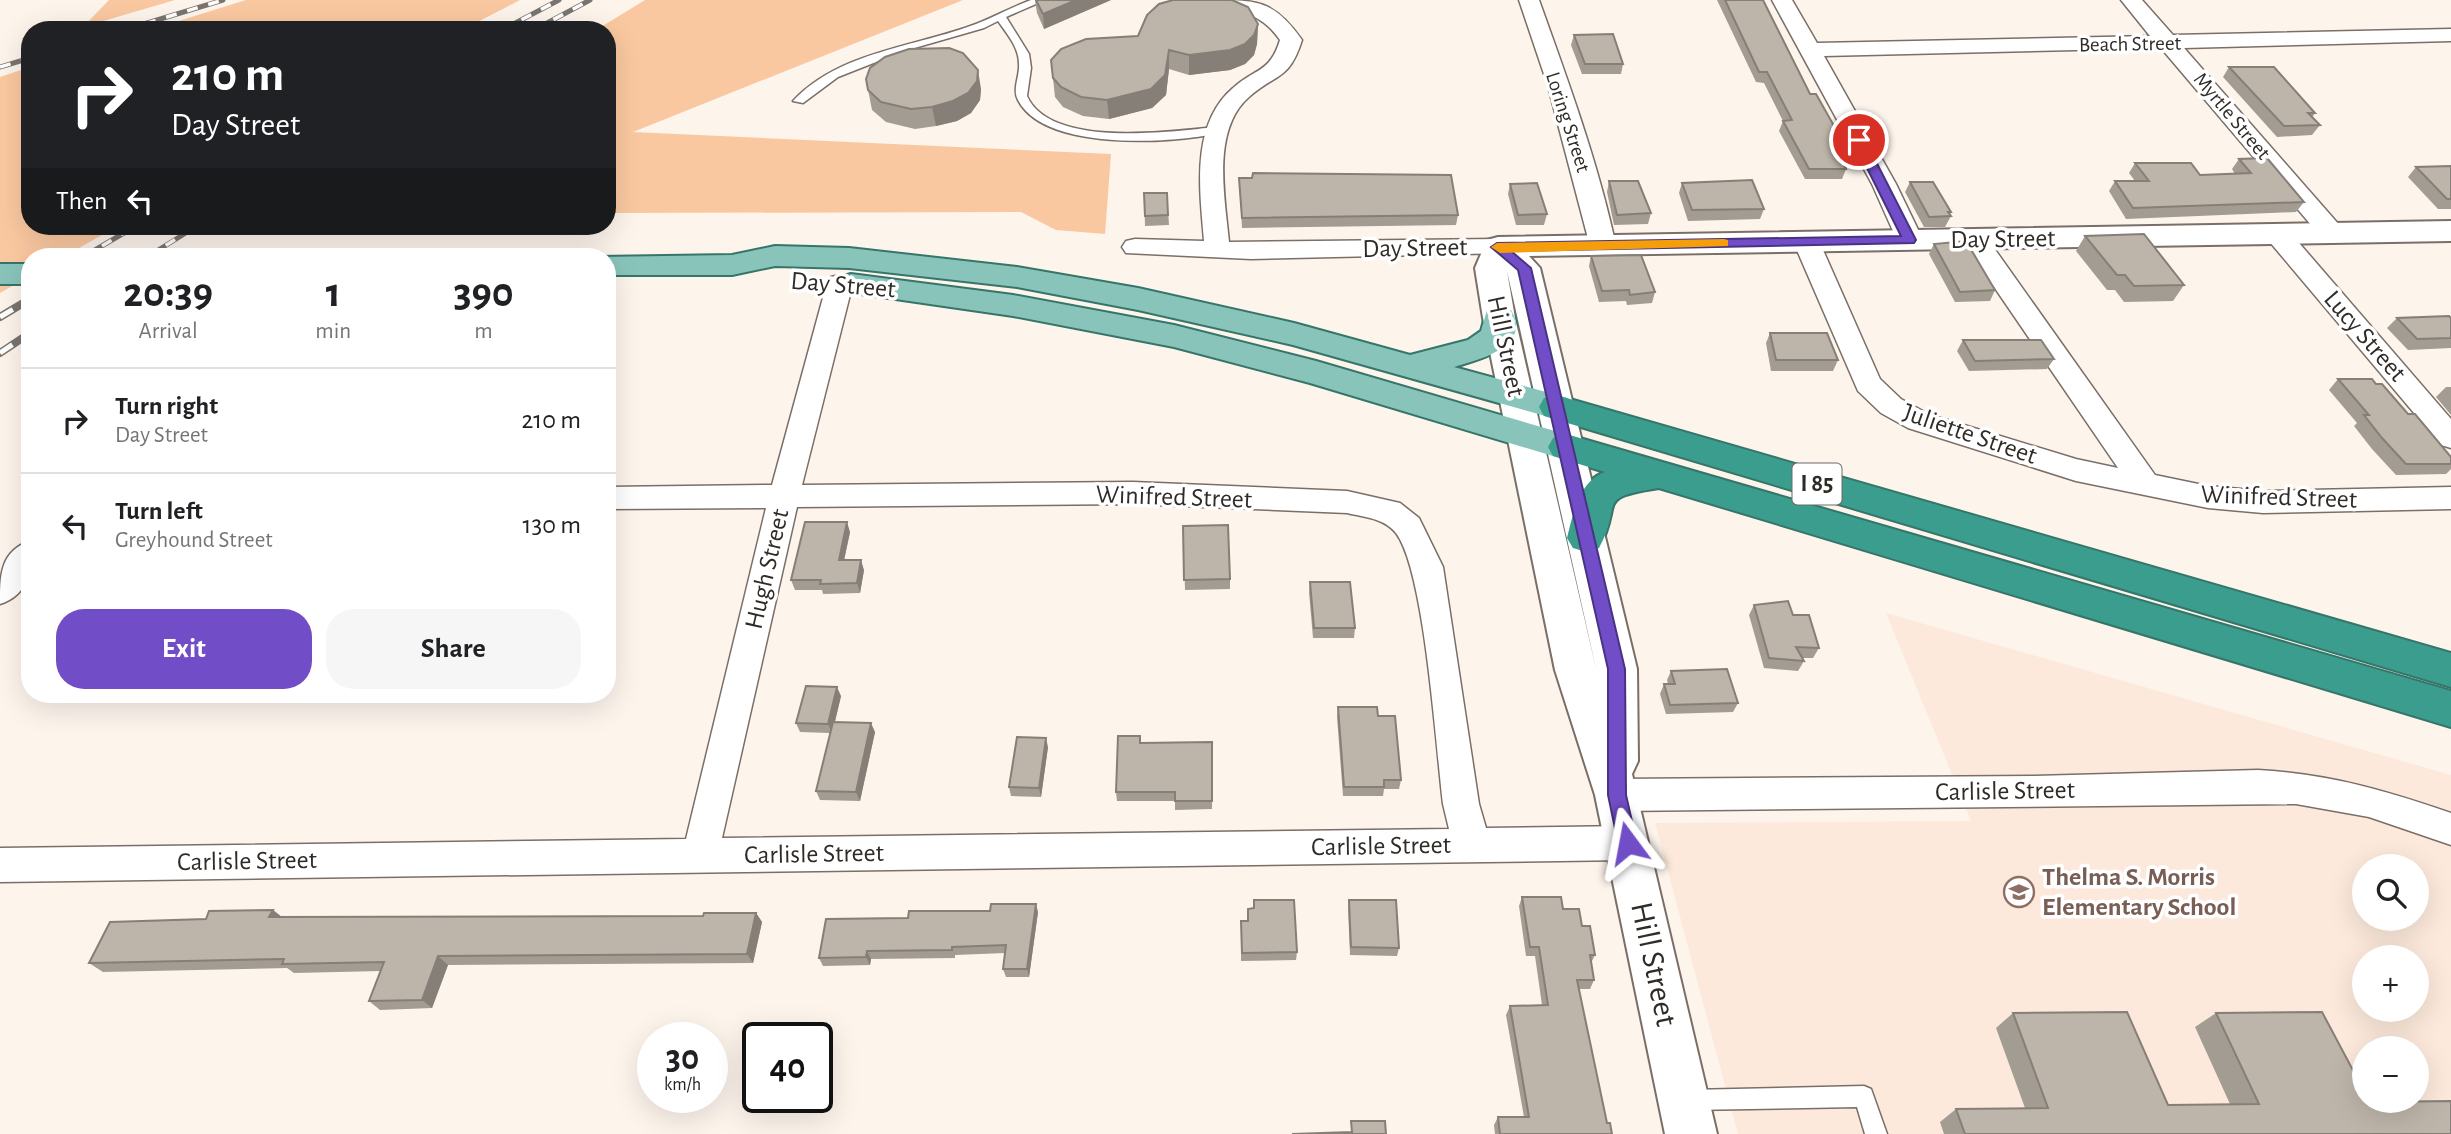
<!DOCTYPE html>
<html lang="en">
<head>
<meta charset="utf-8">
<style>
  body { margin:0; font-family:"Alegreya Sans",sans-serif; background:#f6f6f6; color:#202124; height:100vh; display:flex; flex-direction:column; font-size:26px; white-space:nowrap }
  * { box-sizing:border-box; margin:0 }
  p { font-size:23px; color:#757577 }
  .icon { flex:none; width:38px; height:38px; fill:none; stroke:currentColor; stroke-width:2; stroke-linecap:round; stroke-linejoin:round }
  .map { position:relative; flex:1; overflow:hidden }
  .details { position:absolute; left:21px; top:248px; width:595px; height:455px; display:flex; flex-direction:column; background:#fff; border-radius:28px; box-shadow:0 7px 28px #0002 }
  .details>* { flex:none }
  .hud { position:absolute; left:21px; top:21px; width:595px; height:214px; border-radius:28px; box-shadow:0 7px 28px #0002; background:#202124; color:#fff; overflow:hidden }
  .buttons { position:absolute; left:2352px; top:854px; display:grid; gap:14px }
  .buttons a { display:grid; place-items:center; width:77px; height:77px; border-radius:50%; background:#fff; box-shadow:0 7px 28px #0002; font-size:35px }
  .speed { position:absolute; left:637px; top:1022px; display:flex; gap:14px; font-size:35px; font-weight:700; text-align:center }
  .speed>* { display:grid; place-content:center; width:91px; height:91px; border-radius:50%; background:#fff; box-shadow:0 7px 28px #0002; line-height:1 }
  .speed small { font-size:18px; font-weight:400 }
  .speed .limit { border:4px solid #111; border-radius:10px; background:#fff; color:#111 }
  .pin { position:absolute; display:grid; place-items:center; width:60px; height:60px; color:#fff; margin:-30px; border:4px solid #fff; border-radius:50%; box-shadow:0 2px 7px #0007 }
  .me { position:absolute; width:77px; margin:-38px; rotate:347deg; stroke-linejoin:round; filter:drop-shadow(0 0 5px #0008) }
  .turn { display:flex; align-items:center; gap:24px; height:147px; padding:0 35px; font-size:32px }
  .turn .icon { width:91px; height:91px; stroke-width:2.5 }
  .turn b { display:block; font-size:49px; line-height:60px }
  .then { display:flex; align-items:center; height:66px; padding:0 35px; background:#0003; gap:14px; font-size:26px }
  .eta { display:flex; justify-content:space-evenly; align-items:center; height:119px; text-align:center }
  .eta b { font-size:42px; font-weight:700; line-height:49px }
  .cta { display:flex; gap:14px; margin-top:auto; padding:14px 35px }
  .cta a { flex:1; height:80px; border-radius:28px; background:#714ec7; color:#fff; font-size:28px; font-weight:700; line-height:80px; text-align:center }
  .cta a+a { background:#f6f6f6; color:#202124 }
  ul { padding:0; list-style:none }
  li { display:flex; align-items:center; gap:21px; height:105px; padding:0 35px; border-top:2px solid #e0e0e0 }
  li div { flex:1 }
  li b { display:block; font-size:26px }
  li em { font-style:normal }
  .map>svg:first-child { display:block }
  .built { fill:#fce9db; fill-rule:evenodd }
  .green { fill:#fac8a0 }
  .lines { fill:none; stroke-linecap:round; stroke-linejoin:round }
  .service-casing { stroke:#7a6f67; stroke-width:3 }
  .minor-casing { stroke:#7a6f67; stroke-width:3 }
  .tertiary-casing { stroke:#7a6f67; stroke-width:4 }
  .primary-casing { stroke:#367569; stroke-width:4 }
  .motorway-casing { stroke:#367569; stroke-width:4 }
  .service { fill:#fff; fill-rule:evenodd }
  .minor { fill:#fff; fill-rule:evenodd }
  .tertiary { fill:#fff; fill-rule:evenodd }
  .primary { fill:#89c4bb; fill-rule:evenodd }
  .motorway { fill:#3a9d8d; fill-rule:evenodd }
  .rail-far1-casing { stroke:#7a746f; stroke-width:5 }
  .rail-casing { stroke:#7a746f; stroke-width:8 }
  .rail-far1 { stroke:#fff; stroke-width:3.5; stroke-dasharray:11; stroke-linecap:butt }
  .rail { stroke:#fff; stroke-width:5; stroke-dasharray:15; stroke-linecap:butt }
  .wall { fill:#a39c92 }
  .shaded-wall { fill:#857f77 }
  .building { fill:#beb5aa; stroke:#857f77; stroke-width:2 }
  .route { fill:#714ec7; stroke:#493381; stroke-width:2 }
  .slow { fill:#f59e0b }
  .labels { text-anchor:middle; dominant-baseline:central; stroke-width:7; stroke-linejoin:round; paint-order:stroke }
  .far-street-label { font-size:21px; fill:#2f2b27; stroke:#fff }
  .shield { fill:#fff; stroke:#6d6b68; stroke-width:2 }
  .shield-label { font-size:24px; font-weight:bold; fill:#2f2b27 }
  .street-label { font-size:26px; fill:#2f2b27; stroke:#fff }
  .education-label { font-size:26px; font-weight:bold; fill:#785e54; stroke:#fff; text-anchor:start }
  .near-street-label { font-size:32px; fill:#2f2b27; stroke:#fff }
</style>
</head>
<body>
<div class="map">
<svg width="2451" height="1134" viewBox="0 0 2451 1134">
  <rect width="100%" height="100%" fill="#fdf4ec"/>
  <path class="built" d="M1886,613L2451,775V1134H1738L1655,823L1971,821ZM2364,866H2417V919H2364ZM2364,957H2417V1010H2364ZM2364,1048H2417V1101H2364Z"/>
  <g class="green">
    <path d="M109,0H175L83,27Z"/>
    <path d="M246,0H520L462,30H150Z"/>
    <path d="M645,0H963L633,132L1111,154L1105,234L1056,230L1021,212L607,213V30H596Z"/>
    <path d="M30,67V226H118L63,257H30V276L0,293V77Z"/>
  </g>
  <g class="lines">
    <g class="service-casing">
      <g id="service">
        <path d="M1031,0H1045L1006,17L1029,54L1031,68L1027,96C1050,148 1169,132 1215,127L1221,131L1219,133C1171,144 1044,151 1018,100C1012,89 1020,76 1019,64C1019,47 1007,34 998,21L984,28L904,51L838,77L803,103L793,101C840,51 916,47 976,24C994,17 1012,7 1031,0Z"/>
        <path d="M1864,1086L1871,1089L1887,1134H1865L1857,1107L1689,1110L1682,1107L1679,1100L1682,1093L1689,1090Z"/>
      </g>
    </g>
    <g class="minor-casing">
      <g id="minor">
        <path d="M1212,0C1257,0 1274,0 1302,40C1289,81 1276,73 1249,97C1211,130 1225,198 1229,242L1498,239L1507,241L1511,247L1507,253L1251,259L1126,253L1122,247L1126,241L1135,239L1204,241C1200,191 1190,125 1233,88C1255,68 1270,73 1280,40C1263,15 1242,11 1215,4Z"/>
        <path d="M1519,0H1539C1568,81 1598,162 1616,246L1612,252H1594L1590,246L1548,86Z"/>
        <path d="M1772,0H1792L1817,43L2150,36L2121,0H2142L2173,35L2451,29V41L2184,48L2341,227L2345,233L2341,239H2323L2161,48L1824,56L1896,184L1923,240L1919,246H1901L1897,240L1872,184Z"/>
        <path d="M2278,227L2287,229L2451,419V448L2441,445L2269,241L2265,235L2269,229Z"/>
        <path d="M1975,232L1984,234L2155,475L2208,486L2263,491L2451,487V509L2263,513L2208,508L2076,481L1908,428L1881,413L1858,391L1793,241L1797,235H1815L1819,241L1880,379L1901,399L1928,414L2076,459L2118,468L1962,240L1966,234Z"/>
        <path d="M840,275L849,277L853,283L802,485L1133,482L1347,491L1400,503L1419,518L1443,567L1479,804L1486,828L1628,826L1641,831L1646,843L1641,855L1628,860L0,882V848L686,839L766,508L607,509V487L772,485L827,283L831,277ZM1133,504L1347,513C1364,517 1384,518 1396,533C1425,571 1436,749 1443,804L1449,829L722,838L797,507Z"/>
        <path d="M30,541C30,568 31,594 0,604C0,576 0,551 30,541Z"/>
        <path d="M2258,770C2329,774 2384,790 2451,813V845L2369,817L2296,804L1617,811L1604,806L1599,795L1604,784L1617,779L2034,776Z"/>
      </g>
    </g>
    <g class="tertiary-casing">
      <path id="tertiary" d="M2451,221V241L1529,256L1540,268L1637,669L1638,761L1632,774L1717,1134H1665L1595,795L1555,670L1483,318L1475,268L1487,240L1498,237ZM1507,271L1597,673L1515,318Z"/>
    </g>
    <g class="primary-casing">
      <g id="primary">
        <path d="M775,246L849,248L1017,267L1138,288L1294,323L1410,355L1468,340L1481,331L1487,310L1499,307L1511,310C1533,347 1478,360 1454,367L1568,398L1573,407L1568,416L1556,419L1293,345L1138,310L1017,287L849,268L775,266L732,275H607V257H598L732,255Z"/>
        <rect x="0" y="264" width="30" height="20"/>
        <path d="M851,274L1013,295L1174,325L1316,361L1579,438L1584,447L1579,456L1566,460L1310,383L1174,347L1013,316L840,291L835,284L840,277Z"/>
      </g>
    </g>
    <g class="motorway-casing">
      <g id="motorway">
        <path d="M1556,395L2451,653V687L1544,416L1539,407L1544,398Z"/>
        <path d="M1566,434L2451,691V727L1659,488C1593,498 1624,502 1599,548L1586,552L1573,548L1567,538C1573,514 1579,481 1605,472L1553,456L1548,447L1553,438Z"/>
      </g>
    </g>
    <use href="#service" class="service"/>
    <use href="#minor" class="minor"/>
    <use href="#tertiary" class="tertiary"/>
    <use href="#primary" class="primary"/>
    <use href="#motorway" class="motorway"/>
    <g class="rail-far1-casing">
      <g id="rail-far1">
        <path d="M124,30L223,0"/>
        <path d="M502,30L559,0"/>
        <path d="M534,30L590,0"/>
        <path d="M0,67L30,58"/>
        <path d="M83,257L136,226"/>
        <path d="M147,257L197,226"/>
      </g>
    </g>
    <g class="rail-casing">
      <g id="rail">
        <path d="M0,317L30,299"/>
        <path d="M0,353L30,333"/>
      </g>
    </g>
    <use href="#rail-far1" class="rail-far1"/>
    <use href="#rail" class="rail"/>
  </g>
  <g class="wall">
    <path d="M1035,0H1111L1044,29L1037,13Z"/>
    <path d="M1717,0H1763L1810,94L1838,133L1834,143L1846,169L1842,179H1805L1779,131L1783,121L1764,83L1756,82Z"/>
    <path d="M1258,24L1257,44L1254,55L1245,64L1230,70L1189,75L1169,69L1166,95L1152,108L1109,119L1083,116L1063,107L1055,97L1051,60L1138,36Z"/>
    <path d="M1574,35L1623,64L1621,74H1582L1571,45Z"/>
    <path d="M2229,67L2315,113L2312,118L2320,125L2312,135L2277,137L2223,77Z"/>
    <path d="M866,79L981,89L980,100L971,113L957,121L936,126L915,129L886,122L872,110Z"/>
    <path d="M2239,159L2304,202L2296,212L2126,219L2109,191L2115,181H2135L2129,173L2135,163L2200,175L2235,174L2232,169Z"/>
    <path d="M2451,166V209H2438L2408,177L2416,167Z"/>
    <path d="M1239,178L1458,215L1456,225L1242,228Z"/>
    <path d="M1609,181L1651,213L1648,224L1614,225L1607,192Z"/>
    <path d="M1910,182L1951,212L1950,215L1951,216L1945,227H1924L1905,192Z"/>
    <path d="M1682,183L1764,209L1760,219L1688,221L1679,193Z"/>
    <path d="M1510,184L1547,214L1544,225H1516L1508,194Z"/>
    <path d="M1144,193H1167L1169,225L1145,226Z"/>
    <path d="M2085,236L2184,285L2173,301L2124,302L2115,290H2107L2076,251Z"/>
    <path d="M1934,244L1995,290L1990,301L1955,302L1929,254Z"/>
    <path d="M1591,256L1655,292L1652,303L1627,305L1626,301L1599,302L1589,266Z"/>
    <path d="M2397,318H2451V348L2408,350L2387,328Z"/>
    <path d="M1770,333L1838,360L1833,371H1771L1766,343Z"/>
    <path d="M1963,340L2054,359L2047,369L1969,371L1957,351Z"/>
    <path d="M2338,379L2376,384L2451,457V469L2446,474L2396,475L2372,449L2354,426L2357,423L2329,390Z"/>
    <path d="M2446,387H2451V415L2436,397Z"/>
    <path d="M1183,526L1230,579V589L1185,590Z"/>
    <path d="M850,532L844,560L864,570L860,593L823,594L822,590H795L791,580Z"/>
    <path d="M1310,582L1355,628L1354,638H1313L1309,592Z"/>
    <path d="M1754,605L1793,615L1819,648L1813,658H1802L1804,661L1798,671L1764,668L1749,615Z"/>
    <path d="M1671,671L1738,703L1733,712L1666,714L1660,694L1664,684H1668L1667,680Z"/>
    <path d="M841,696L835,722L875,732L860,801L820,800L816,791L830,733L800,732L796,723Z"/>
    <path d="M1338,707L1378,716L1401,780L1399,789H1384L1383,796H1343L1337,717Z"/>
    <path d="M1212,742V809L1175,810V801H1117L1116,792L1140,743Z"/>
    <path d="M1048,747L1041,797L1011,796L1009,787Z"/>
    <path d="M1522,897L1563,909L1582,926L1595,955L1591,963L1594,980L1590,989H1579L1607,1123L1612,1134H1495L1494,1125L1498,1117H1524L1506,1015L1510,1006L1542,1005L1535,956H1526L1519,906Z"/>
    <path d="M1349,900L1399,948L1397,956L1350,955L1348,908Z"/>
    <path d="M273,910L282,917L703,916L756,913L762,922L753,963L448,965L432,1008L380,1010L369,1001L381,971L294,973L287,968L103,972L89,963L206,919Z"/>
    <path d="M1038,912L1029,977H1006L1003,969L1005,953L955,955V958L871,959L870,965L823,966L819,958L908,918Z"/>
    <path d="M1241,921L1297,952L1296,960L1241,961Z"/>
    <path d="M2013,1013L2168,1105L2230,1104L2195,1027L2216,1013L2370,1102L2451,1134H1944L1940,1122L1956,1109L2025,1108L1996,1028Z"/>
  </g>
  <g class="shaded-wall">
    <path d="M1076,0H1111L1044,29L1043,14Z"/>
    <path d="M1258,24L1257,44L1254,55L1245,64L1230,70L1189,75V55Z"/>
    <path d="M1169,50V69L1166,95L1152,108L1109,119L1107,100Z"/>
    <path d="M978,70L981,89L980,100L971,113L957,121L936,126L932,107Z"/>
    <path d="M847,522L850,532L842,570L839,560Z"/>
    <path d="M861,560L864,570L860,593L857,583Z"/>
    <path d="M837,687L841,696L832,733L828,724Z"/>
    <path d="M871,723L875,732L860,801L856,792Z"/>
    <path d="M1046,738L1048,747L1041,797L1039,788Z"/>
    <path d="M1036,904L1038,912L1029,977L1027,969Z"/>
    <path d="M273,910L284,919L269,917Z"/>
    <path d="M756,913L762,922L753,963L747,954Z"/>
    <path d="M867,951L871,959L870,965L866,957Z"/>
    <path d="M438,956L448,965L432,1008L422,1000Z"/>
  </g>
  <g class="building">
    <path d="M1036,0H1076L1043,14Z"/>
    <path d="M1173,0H1232L1248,7L1258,24L1254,35L1245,44L1230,50L1189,55L1169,50L1165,75L1151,89L1107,100L1081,97L1061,87L1053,78L1051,60L1061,49L1086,39L1138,36L1147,15L1159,4Z"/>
    <path d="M1725,0H1763L1810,94H1816L1838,133L1831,134L1846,169H1809L1783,121L1792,120L1767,72H1759Z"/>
    <path d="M1613,34L1623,64H1585L1574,35Z"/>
    <path d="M949,48L963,53L978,70L977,81L968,93L953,101L932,107L911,109L881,102L868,90L866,79L870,68L885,57L909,49Z"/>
    <path d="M2229,67H2274L2315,113H2308L2320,125L2284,126Z"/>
    <path d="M2267,158L2304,202L2133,208L2115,181H2149L2135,163H2191L2200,175L2251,173L2239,159Z"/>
    <path d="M2451,166V199H2447L2416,167Z"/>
    <path d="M1253,173L1451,175L1458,215L1242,218L1239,178H1252Z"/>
    <path d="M1752,180L1764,209L1692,210L1682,183Z"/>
    <path d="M1609,181H1638L1651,213L1617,215Z"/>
    <path d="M1910,182H1933L1951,212H1948L1951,216L1929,217Z"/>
    <path d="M1537,183L1547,214L1518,215L1510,184Z"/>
    <path d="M1144,193H1167L1168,215L1145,216Z"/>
    <path d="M2144,234L2184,285L2134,286L2125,275H2117L2085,236Z"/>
    <path d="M1966,241L1995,290L1960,292L1934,244Z"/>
    <path d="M1641,255L1655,292L1630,295L1629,290L1602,291L1591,256Z"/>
    <path d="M2449,316L2451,318V338L2417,339L2397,318Z"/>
    <path d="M1770,333H1827L1838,360H1776Z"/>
    <path d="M1963,340H2041L2054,359L1975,361Z"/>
    <path d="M2338,379H2372L2376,384H2382L2408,414H2415L2451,457V464H2406L2382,438L2364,415H2369Z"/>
    <path d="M805,522H847L839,560H861L857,583L820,584L821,580H791Z"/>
    <path d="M1228,525L1230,579L1184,580L1183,526Z"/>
    <path d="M1310,582H1350L1355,628H1314Z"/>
    <path d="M1788,601L1793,615H1809L1819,648L1796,647L1804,661L1769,658L1754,605Z"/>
    <path d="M1727,669L1738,703L1670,705L1664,684H1675L1671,671Z"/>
    <path d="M806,686L837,687L828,724L796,723Z"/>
    <path d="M1338,707H1377L1378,716H1395L1401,780H1384V787H1344Z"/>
    <path d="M833,722L871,723L856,792L816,791Z"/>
    <path d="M1118,736H1140V743L1212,742V801H1175V792H1116Z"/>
    <path d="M1017,737L1046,738L1039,788L1009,787Z"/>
    <path d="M1522,897H1561L1563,909H1579L1582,926H1590L1595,955H1590L1594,980H1577L1607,1123H1610L1612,1134H1500L1498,1117H1529L1510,1006L1548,1005L1539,947H1530Z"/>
    <path d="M1254,900H1294L1297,952L1242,953L1241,921H1248V909L1254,908Z"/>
    <path d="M1349,900H1396L1399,948L1351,947Z"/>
    <path d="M991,904H1036L1027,969H1003L1006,945L952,947V950L867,951L866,957L819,958L826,919L908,918L909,911H990Z"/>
    <path d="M273,910L269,917L703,916L704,913H756L747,954L438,956L422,1000L369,1001L384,962L282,964L284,959L89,963L110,922L206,919L209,911Z"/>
    <path d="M2127,1012L2168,1105L2259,1104L2216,1013L2322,1012L2364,1091V1101H2369L2370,1102L2451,1101V1134H1965L1956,1109L2048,1108L2013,1013Z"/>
    <path d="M1351,1121H1385L1386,1134H1292L1352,1132Z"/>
  </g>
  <path class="route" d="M1859,136L1865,140L1916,240L1914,243L1511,251L1531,268L1625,669L1626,795L1637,843L1634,849L1628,852L1621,849L1618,843L1608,795V669L1518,270L1491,247L1497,243L1901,236L1853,140Z"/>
  <path class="slow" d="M1724,239L1728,240V246L1500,253L1491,247L1497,243Z"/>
  <defs>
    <g id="school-ring" transform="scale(1.575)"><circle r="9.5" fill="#fff" stroke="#8d6e63" stroke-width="1.5"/><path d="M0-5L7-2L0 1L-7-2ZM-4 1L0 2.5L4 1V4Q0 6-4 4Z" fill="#8d6e63"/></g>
  </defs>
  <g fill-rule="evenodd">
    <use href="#school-ring" x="2019" y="892"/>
  </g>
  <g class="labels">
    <g class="far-street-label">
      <text transform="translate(2130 44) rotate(-1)">Beach Street</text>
      <text transform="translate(2232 116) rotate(50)">Myrtle Street</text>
      <text transform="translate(1568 122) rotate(72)">Loring Street</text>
    </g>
    <rect class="shield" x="1792.5" y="463.5" width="49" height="41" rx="5"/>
    <g class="shield-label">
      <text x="1817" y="484">I 85</text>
    </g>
    <g class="street-label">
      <text transform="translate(2003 239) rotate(-1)">Day Street</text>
      <text transform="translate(1415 248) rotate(-1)">Day Street</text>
      <text transform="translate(843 285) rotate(5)">Day Street</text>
      <text transform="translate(2365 336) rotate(49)">Lucy Street</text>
      <text transform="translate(1506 346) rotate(78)">Hill Street</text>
      <text transform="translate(1970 434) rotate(19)">Juliette Street</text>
      <text transform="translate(1174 497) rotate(2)">Winifred Street</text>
      <text transform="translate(2279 497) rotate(2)">Winifred Street</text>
      <text transform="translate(767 569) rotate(-77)">Hugh Street</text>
      <text transform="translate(2005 791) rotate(-1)">Carlisle Street</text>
      <text transform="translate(1381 846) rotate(-1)">Carlisle Street</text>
      <text transform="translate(814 854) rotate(-1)">Carlisle Street</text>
      <text transform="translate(247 861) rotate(-1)">Carlisle Street</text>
    </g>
    <g class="education-label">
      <text x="2042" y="877">Thelma S. Morris<tspan x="2042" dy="30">Elementary School</tspan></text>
    </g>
    <g class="near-street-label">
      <text transform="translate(1654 964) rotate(78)">Hill Street</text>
    </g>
  </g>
</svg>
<div class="buttons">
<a><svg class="icon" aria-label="search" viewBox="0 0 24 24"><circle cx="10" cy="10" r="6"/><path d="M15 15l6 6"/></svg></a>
<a>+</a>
<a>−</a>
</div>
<div class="speed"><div>30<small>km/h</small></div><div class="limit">40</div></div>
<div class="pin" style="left:1859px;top:140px;background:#d93025"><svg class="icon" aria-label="arrive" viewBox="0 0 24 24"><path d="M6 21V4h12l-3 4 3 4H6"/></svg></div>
<svg class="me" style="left:1628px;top:843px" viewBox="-20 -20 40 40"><path d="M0-17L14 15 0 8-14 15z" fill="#714ec7" stroke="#fff" stroke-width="4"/></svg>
<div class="hud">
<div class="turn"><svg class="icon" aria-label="right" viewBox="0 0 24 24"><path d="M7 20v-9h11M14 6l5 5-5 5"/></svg><div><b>210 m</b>Day Street</div></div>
<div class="then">Then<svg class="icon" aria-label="left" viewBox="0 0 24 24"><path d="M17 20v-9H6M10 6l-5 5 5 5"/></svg></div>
</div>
<section class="details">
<div class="eta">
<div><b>20:39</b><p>Arrival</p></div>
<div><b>1</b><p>min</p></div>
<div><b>390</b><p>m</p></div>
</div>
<ul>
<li><svg class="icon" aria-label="right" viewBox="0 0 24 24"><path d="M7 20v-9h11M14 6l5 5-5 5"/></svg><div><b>Turn right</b><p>Day Street</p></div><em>210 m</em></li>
<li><svg class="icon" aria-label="left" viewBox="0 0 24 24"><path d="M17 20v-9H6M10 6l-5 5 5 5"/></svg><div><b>Turn left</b><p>Greyhound Street</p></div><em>130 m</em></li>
</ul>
<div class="cta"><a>Exit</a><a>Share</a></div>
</section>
</div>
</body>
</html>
